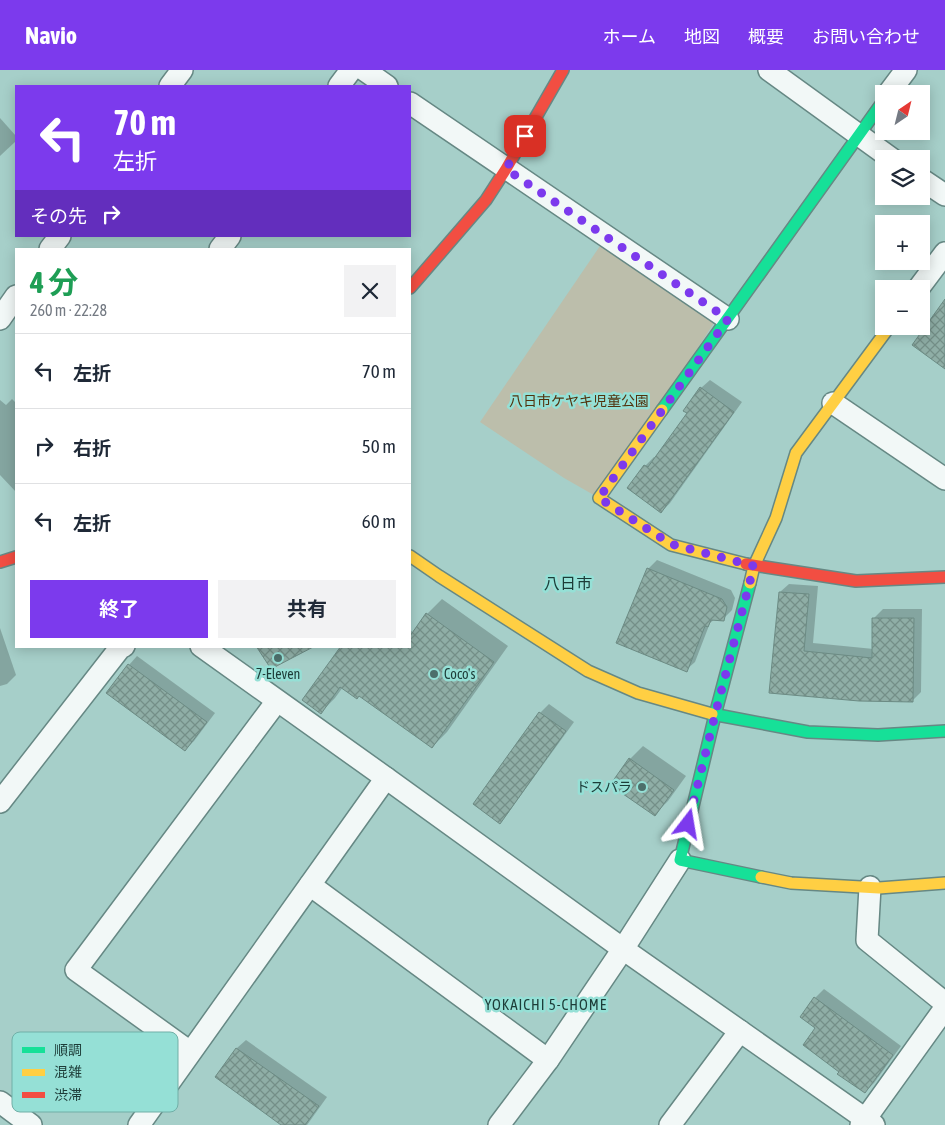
<!DOCTYPE html>
<html lang="ja">
<head>
<meta charset="utf-8">
<style>
  body { margin:0; font-family:"Asap Condensed","Noto Sans JP",sans-serif; background:#f2f2f3; color:#1f2937; height:100vh; display:flex; flex-direction:column; font-size:19px; white-space:nowrap }
  * { box-sizing:border-box; margin:0 }
  p { font-size:16px; color:#747a83 }
  .icon { flex:none; width:28px; height:28px; fill:none; stroke:currentColor; stroke-width:2; stroke-linecap:round; stroke-linejoin:round }
  .map { position:relative; flex:1; overflow:hidden }
  .side { position:absolute; left:15px; top:178px; width:396px; height:400px; display:flex; flex-direction:column; background:#fff; border-radius:0px; box-shadow:0 2px 12px #0003 }
  .side>* { flex:none }
  .guide { position:absolute; left:15px; top:15px; width:396px; height:152px; border-radius:0px; box-shadow:0 2px 12px #0003; background:#7c3aed; color:#fff; overflow:hidden }
  .needle { width:32px; rotate:35deg }
  .controls { position:absolute; left:875px; top:15px; display:grid; gap:10px }
  .controls a { display:grid; place-items:center; width:55px; height:55px; border-radius:0px; background:#fff; box-shadow:0 2px 12px #0003; font-size:25px }
  .pin { position:absolute; display:grid; place-items:center; width:42px; height:42px; color:#fff; margin:-21px; border-radius:10px; box-shadow:0 2px 8px #0006 }
  .me { position:absolute; width:55px; margin:-28px; rotate:14deg; stroke-linejoin:round; filter:drop-shadow(0 0 4px #0008) }
  .turn { display:flex; align-items:center; gap:18px; height:105px; padding:0 15px; font-size:22px }
  .turn .icon { width:65px; height:65px; stroke-width:2.5 }
  .turn b { display:block; font-size:35px; line-height:42px }
  .then { display:flex; align-items:center; height:48px; padding:0 15px; background:#0003; gap:10px; font-size:19px }
  .round { display:grid; place-items:center; flex:none; width:52px; height:52px; border-radius:0px; background:#f2f2f3 }
  .summary { display:flex; align-items:center; justify-content:space-between; height:85px; padding:0 15px }
  h1 { font-size:30px; font-weight:700; line-height:38px; color:#1e9e55 }
  .cta { display:flex; gap:10px; margin-top:auto; padding:10px 15px }
  .cta a { flex:1; height:58px; border-radius:0px; background:#7c3aed; color:#fff; font-size:20px; font-weight:700; line-height:58px; text-align:center }
  .cta a+a { background:#f2f2f3; color:#1f2937 }
  ul { padding:0; list-style:none }
  li { display:flex; align-items:center; gap:15px; height:75px; padding:0 15px; border-top:1px solid #e0e1e3 }
  li div { flex:1 }
  li b { display:block; font-size:19px }
  li em { font-style:normal }
  header { display:flex; align-items:center; gap:30px; box-sizing:border-box; height:70px; padding:0 25px; background:#7c3aed; color:#fff }
  header strong { font-size:24px }
  nav { display:flex; gap:28px; margin-inline-start:auto; font-size:18px }
  .map>svg:first-child { display:block }
  .green { fill:#bcbeab }
  .shadow { fill:#0003 }
  .building { fill:url(#building-cross-hatch); stroke:#6c8b84 }
  .lines { fill:none; stroke-linecap:round; stroke-linejoin:round }
  .street-casing { stroke:#668884; stroke-width:24 }
  .fast-casing { stroke:#668884; stroke-width:14 }
  .slow-casing { stroke:#668884; stroke-width:14 }
  .jam-casing { stroke:#668884; stroke-width:14 }
  .street { stroke:#f2f8f7; stroke-width:21 }
  .fast { stroke:#16e098; stroke-width:11 }
  .slow { stroke:#ffcf43; stroke-width:11 }
  .jam { stroke:#f24e42; stroke-width:11 }
  .route { stroke:#7c3aed; stroke-width:9; stroke-dasharray:0 16.2 }
  .poi-dot { fill:#4d6f6b; stroke:#95e0d6; stroke-width:2 }
  .labels { text-anchor:middle; dominant-baseline:central; stroke-width:5; stroke-linejoin:round; paint-order:stroke }
  .park-label { font-size:14px; fill:#52320d; stroke:#95e0d6 }
  .poi-label { font-size:14px; fill:#1d3c38; stroke:#95e0d6 }
  .neighbourhood-label { font-size:15px; letter-spacing:1px; fill:#1d3c38; stroke:#95e0d6 }
  .quarter-label { font-size:16px; fill:#1d3c38; stroke:#95e0d6 }
  .key { fill:#95e0d6; stroke:#71afa7; stroke-width:1 }
  .key-label { font-size:14px; fill:#1d3c38 }
</style>
</head>
<body>
<header>
<strong>Navio</strong>
<nav><a>ホーム</a><a>地図</a><a>概要</a><a>お問い合わせ</a></nav>
</header>
<div class="map">
<svg width="945" height="1055" viewBox="0 0 945 1055">
  <defs>
    <pattern id="building-cross-hatch" width="8" height="8" patternUnits="userSpaceOnUse" patternTransform="scale(1.25)"><rect width="8" height="8" fill="#8faea6"/><path d="M0 0l8 8M0 8l8-8" fill="none" stroke="#748f88"/></pattern>
  </defs>
  <rect width="100%" height="100%" fill="#a6cfc9"/>
  <path class="green" d="M602,173L714,253L599,428L564,408L480,352Z"/>
  <g class="shadow">
    <path d="M0,48L16,66V71L0,86Z"/>
    <path d="M710,310L742,332L670,433L661,442L645,396L654,387L656,388L688,343L701,318Z"/>
    <path d="M12,329L16,333V422L0,405V330L6,335Z"/>
    <path d="M657,490L731,520L735,528L732,540L723,549H715L710,553L695,592L686,600L648,499Z"/>
    <path d="M789,514L818,516L813,573L874,579V548L883,539H922L921,622L912,631L771,622L780,522Z"/>
    <path d="M442,529L508,576L447,662L432,677L359,625L343,617L335,628L321,642L303,630L410,576V560L414,563L427,544Z"/>
    <path d="M0,558L16,605L7,614L0,616Z"/>
    <path d="M137,586L215,643L194,671L185,680L129,595Z"/>
    <path d="M549,634L574,652L508,743L500,752L540,643Z"/>
    <path d="M643,676L686,706L668,731L655,744L630,689Z"/>
    <path d="M824,919L901,976L874,1013L865,1022L840,1001L816,958L815,928Z"/>
    <path d="M246,970L327,1027L307,1055H283L217,1007L237,978Z"/>
  </g>
  <g class="building">
    <path d="M945,229V299L912,275Z"/>
    <path d="M700,317L734,342L661,443L627,418L644,395L648,397L687,343L683,341Z"/>
    <path d="M647,498L722,529L727,537L724,551L711,550L708,557L705,556L687,602L616,573Z"/>
    <path d="M779,522L809,524L804,581L872,588V548H914L913,632L859,631L769,623Z"/>
    <path d="M426,543L494,592L432,678L359,626L357,629L340,617L321,644L302,630L341,576H410V566Z"/>
    <path d="M256,576H315L271,599Z"/>
    <path d="M128,594L207,652L185,681L106,623Z"/>
    <path d="M539,642L566,661L500,754L473,734Z"/>
    <path d="M629,688L674,720L655,746L610,715Z"/>
    <path d="M814,927L893,985L865,1023L837,1004L839,1002L803,975L815,958L800,947Z"/>
    <path d="M236,978L319,1036L305,1055H281L215,1007Z"/>
  </g>
  <g class="lines">
    <g class="street-casing">
      <g id="street">
        <path d="M364,0L387,16"/>
        <path d="M769,0L892,89"/>
        <path d="M170,16L182,0"/>
        <path d="M339,16L351,0"/>
        <path d="M888,24L906,0"/>
        <path d="M410,33L728,249"/>
        <path d="M921,109L945,125"/>
        <path d="M50,179L60,166"/>
        <path d="M220,179L230,166"/>
        <path d="M918,219L945,183"/>
        <path d="M0,249L16,226"/>
        <path d="M833,333L945,409"/>
        <path d="M386,708L623,879L874,1055"/>
        <path d="M0,732L120,578L124,576"/>
        <path d="M310,815L548,990"/>
        <path d="M870,817L867,870L945,933"/>
        <path d="M190,982L76,900L277,631"/>
        <path d="M0,1032L31,1055"/>
        <path d="M139,1055L386,708L201,576"/>
        <path d="M499,1055L548,990L623,879L680,790"/>
        <path d="M670,1055L740,961"/>
        <path d="M861,1055L945,938"/>
      </g>
    </g>
    <g class="fast-casing">
      <g id="fast">
        <path d="M662,340L884,30"/>
        <path d="M750,513L715,645L680,790L761,807"/>
        <path d="M712,644L808,662L878,665L945,661"/>
      </g>
    </g>
    <g class="slow-casing">
      <g id="slow">
        <path d="M662,340L599,428L671,475L746,494"/>
        <path d="M410,486L439,506L588,601L638,623L712,644"/>
        <path d="M750,513L754,496L776,448L796,383L890,256"/>
        <path d="M761,807L791,813L879,818L945,813"/>
      </g>
    </g>
    <g class="jam-casing">
      <g id="jam">
        <path d="M410,218L486,130L506,99L563,0"/>
        <path d="M0,492L16,487"/>
        <path d="M746,494L856,511L945,507"/>
      </g>
    </g>
    <use href="#street" class="street"/>
    <use href="#fast" class="fast"/>
    <use href="#slow" class="slow"/>
    <use href="#jam" class="jam"/>
  </g>
  <g class="lines">
    <path class="route" d="M525,66L506,99L728,249L599,428L671,474L754,496L715,645L688,754"/>
  </g>
  <g class="poi-dot">
    <circle cx="278" cy="588" r="5"/>
    <circle cx="434" cy="604" r="5"/>
    <circle cx="642" cy="717" r="5"/>
  </g>
  <g class="labels">
    <g class="park-label">
      <text x="579" y="331">八日市ケヤキ児童公園</text>
    </g>
    <g class="poi-label">
      <text x="278" y="604">7-Eleven</text>
      <text x="444" y="604" text-anchor="start">Coco's</text>
      <text x="632" y="717" text-anchor="end">ドスパラ</text>
    </g>
    <g class="neighbourhood-label">
      <text x="546" y="934">YOKAICHI 5-CHOME</text>
    </g>
    <g class="quarter-label">
      <text x="568" y="513">八日市</text>
    </g>
  </g>
  <rect x="12" y="962" width="166" height="80" rx="8" class="key"/>
  <rect x="22" y="977" width="23" height="6" fill="#16e098"/>
  <rect x="22" y="999" width="23" height="7" fill="#ffcf43"/>
  <rect x="22" y="1022" width="23" height="6" fill="#f24e42"/>
  <g class="key-label">
    <text x="54" y="985">順調</text>
    <text x="54" y="1007">混雑</text>
    <text x="54" y="1030">渋滞</text>
  </g>
</svg>
<div class="controls">
<a><svg class="needle" viewBox="-14 -14 28 28"><path d="M0-13l5 13h-10z" fill="#e53935"/><path d="M0 13l5-13h-10z" fill="#747a83"/></svg></a>
<a><svg class="icon" aria-label="layers" viewBox="0 0 24 24"><path d="M12 4l9 5-9 5-9-5zM3 14l9 5 9-5"/></svg></a>
<a>+</a>
<a>−</a>
</div>
<div class="pin" style="left:525px;top:66px;background:#d93025"><svg class="icon" aria-label="arrive" viewBox="0 0 24 24"><path d="M6 21V4h12l-3 4 3 4H6"/></svg></div>
<svg class="me" style="left:688px;top:754px" viewBox="-20 -20 40 40"><path d="M0-17L14 15 0 8-14 15z" fill="#7c3aed" stroke="#fff" stroke-width="4"/></svg>
<div class="guide">
<div class="turn"><svg class="icon" aria-label="left" viewBox="0 0 24 24"><path d="M17 20v-9H6M10 6l-5 5 5 5"/></svg><div><b>70 m</b>左折</div></div>
<div class="then">その先<svg class="icon" aria-label="right" viewBox="0 0 24 24"><path d="M7 20v-9h11M14 6l5 5-5 5"/></svg></div>
</div>
<section class="side">
<div class="summary"><div><h1>4 分</h1><p>260 m · 22:28</p></div><a class="round"><svg class="icon" aria-label="close" viewBox="0 0 24 24"><path d="M6 6l12 12M18 6L6 18"/></svg></a></div>
<ul>
<li><svg class="icon" aria-label="left" viewBox="0 0 24 24"><path d="M17 20v-9H6M10 6l-5 5 5 5"/></svg><div><b>左折</b></div><em>70 m</em></li>
<li><svg class="icon" aria-label="right" viewBox="0 0 24 24"><path d="M7 20v-9h11M14 6l5 5-5 5"/></svg><div><b>右折</b></div><em>50 m</em></li>
<li><svg class="icon" aria-label="left" viewBox="0 0 24 24"><path d="M17 20v-9H6M10 6l-5 5 5 5"/></svg><div><b>左折</b></div><em>60 m</em></li>
</ul>
<div class="cta"><a>終了</a><a>共有</a></div>
</section>
</div>
</body>
</html>
